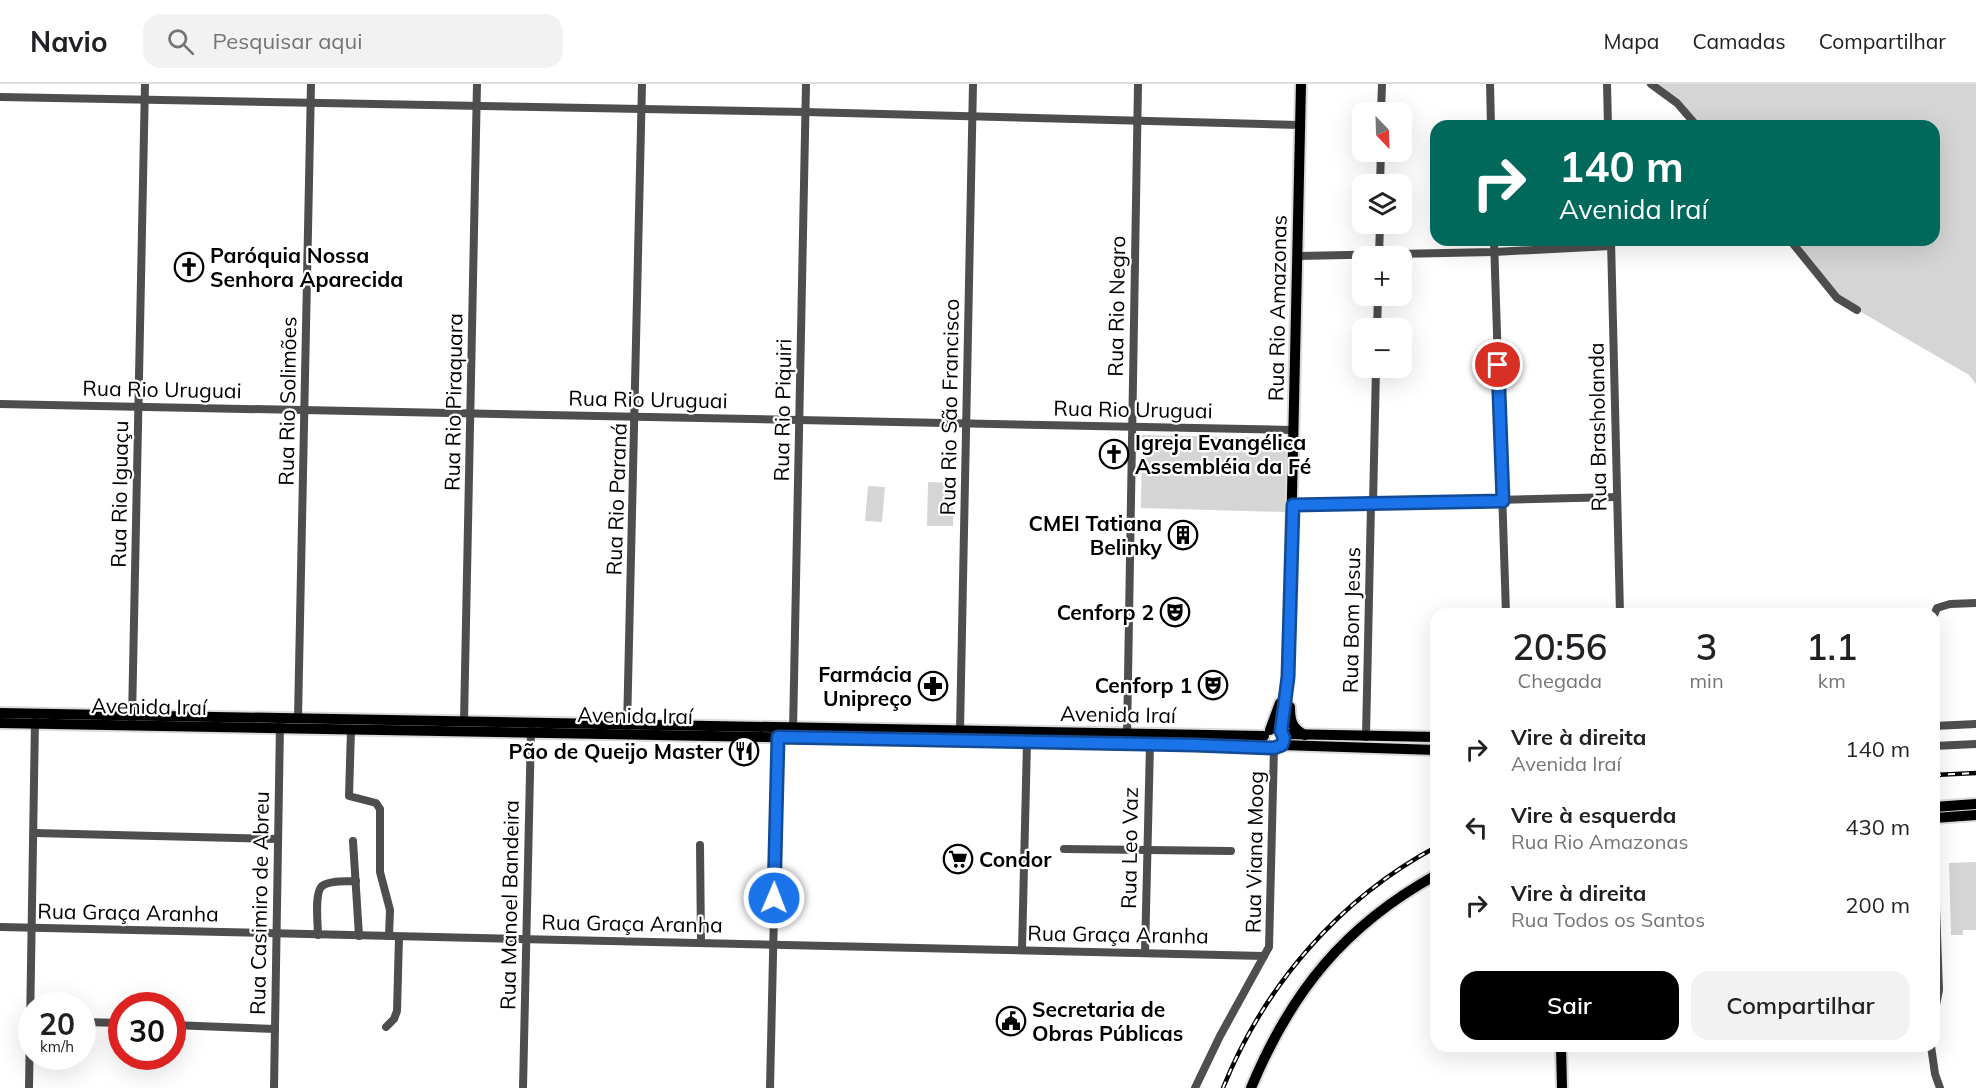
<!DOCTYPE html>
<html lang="pt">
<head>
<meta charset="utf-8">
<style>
  body { margin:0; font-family:Mulish,sans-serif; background:#f2f2f2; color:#202124; height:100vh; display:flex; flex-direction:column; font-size:22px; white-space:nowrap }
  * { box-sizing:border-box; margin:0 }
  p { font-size:20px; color:#757577 }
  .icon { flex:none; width:33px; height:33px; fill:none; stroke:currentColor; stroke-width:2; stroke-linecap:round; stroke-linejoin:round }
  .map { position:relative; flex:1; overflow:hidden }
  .details { position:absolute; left:1430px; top:524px; width:510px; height:444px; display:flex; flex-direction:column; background:#fff; border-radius:18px; box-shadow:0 6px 24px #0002 }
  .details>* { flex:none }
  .top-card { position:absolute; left:1430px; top:36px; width:510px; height:126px; border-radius:18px; box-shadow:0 6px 24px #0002; background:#00695c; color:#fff; overflow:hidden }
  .needle { width:39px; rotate:157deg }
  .fabs { position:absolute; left:1352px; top:18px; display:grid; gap:12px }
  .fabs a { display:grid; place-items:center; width:60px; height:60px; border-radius:12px; background:#fff; box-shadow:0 6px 24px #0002; font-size:30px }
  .speed { position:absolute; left:18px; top:908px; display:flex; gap:12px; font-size:30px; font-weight:700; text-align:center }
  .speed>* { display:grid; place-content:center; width:78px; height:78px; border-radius:50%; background:#fff; box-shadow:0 6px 24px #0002; line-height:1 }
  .speed small { font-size:15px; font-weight:400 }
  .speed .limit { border:9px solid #d22; background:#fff; color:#111 }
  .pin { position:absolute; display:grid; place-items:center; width:51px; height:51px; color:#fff; margin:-26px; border:3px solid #fff; border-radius:50%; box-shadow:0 2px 6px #0007 }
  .me { position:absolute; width:66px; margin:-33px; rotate:1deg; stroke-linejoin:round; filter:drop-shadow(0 0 4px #0008) }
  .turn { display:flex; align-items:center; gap:21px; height:126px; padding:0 30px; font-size:27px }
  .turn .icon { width:78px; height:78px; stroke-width:2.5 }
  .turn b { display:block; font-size:42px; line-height:51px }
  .eta { display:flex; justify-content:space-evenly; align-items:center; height:102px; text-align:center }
  .eta b { font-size:36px; font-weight:600; line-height:42px }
  .action { display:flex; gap:12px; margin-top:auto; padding:12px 30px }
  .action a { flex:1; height:69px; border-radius:18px; background:#000; color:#fff; font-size:24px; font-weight:600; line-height:69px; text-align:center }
  .action a+a { background:#f2f2f2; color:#202124 }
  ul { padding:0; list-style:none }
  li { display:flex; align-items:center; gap:18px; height:78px; padding:0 30px }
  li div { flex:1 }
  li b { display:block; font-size:22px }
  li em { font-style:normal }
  header { display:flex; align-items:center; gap:36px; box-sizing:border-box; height:84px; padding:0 30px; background:#fff; border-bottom:2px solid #e0e0e0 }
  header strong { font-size:28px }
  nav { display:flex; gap:33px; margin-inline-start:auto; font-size:21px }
  .search { width:420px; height:54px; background:#f2f2f2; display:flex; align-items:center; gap:15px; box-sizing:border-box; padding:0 21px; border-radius:18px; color:#757577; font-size:22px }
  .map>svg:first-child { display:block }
  .green { fill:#d5d5d5 }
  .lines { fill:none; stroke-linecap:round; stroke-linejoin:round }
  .major-casing { stroke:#dbdbdb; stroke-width:14 }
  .minor { stroke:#4e4e4e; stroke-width:8 }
  .major { stroke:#000; stroke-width:10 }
  .rail-casing { stroke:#000; stroke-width:4.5 }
  .rail { stroke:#fff; stroke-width:2; stroke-dasharray:7; stroke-linecap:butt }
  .route-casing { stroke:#114b97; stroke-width:15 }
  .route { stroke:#1a73e8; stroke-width:10 }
  .labels { text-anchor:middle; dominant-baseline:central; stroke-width:4.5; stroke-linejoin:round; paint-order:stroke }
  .poi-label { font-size:21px; font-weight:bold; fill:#000; stroke:#fff; text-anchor:end }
  .street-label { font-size:21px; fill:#000; stroke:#fff }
</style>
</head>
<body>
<header>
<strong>Navio</strong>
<div class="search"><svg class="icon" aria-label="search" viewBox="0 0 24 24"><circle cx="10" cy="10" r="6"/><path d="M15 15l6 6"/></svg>Pesquisar aqui</div>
<nav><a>Mapa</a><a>Camadas</a><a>Compartilhar</a></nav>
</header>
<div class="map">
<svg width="1976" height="1004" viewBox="0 0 1976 1004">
  <rect width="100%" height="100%" fill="#fff"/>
  <g class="green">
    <path d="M1651,0H1976V300L1969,291L1837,214L1790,156H1934V42H1697Z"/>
    <path d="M1142,351L1286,354L1285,428L1141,424Z"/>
    <path d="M928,398L953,399V442H927Z"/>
    <path d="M868,402L885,403L882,438L865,437Z"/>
    <path d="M1976,778V846H1963V851H1951L1949,779Z"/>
  </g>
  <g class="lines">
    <g class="major-casing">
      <g id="major">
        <path d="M1290,623C1290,637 1292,645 1305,651"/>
        <path d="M0,629L1264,652"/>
        <path d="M0,639L1150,660L1274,664L1282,661L1436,666"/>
        <path d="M1270,646L1280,619"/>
        <path d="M1281,647L1288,593L1301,0"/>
        <path d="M1283,650L1436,653"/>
        <path d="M1934,723L1976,720"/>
        <path d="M1934,734L1976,731"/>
        <path d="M1561,962L1562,1004"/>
        <path d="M1251,1004C1291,908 1344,842 1436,791"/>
      </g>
    </g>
    <g class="minor">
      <path d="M1490,0L1491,42"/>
      <path d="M1607,0L1608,42"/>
      <path d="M1651,0L1677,19L1697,42"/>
      <path d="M0,13L805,28L1300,41"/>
      <path d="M1381,28L1382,0"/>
      <path d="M1380,100L1381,68"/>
      <path d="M1494,156L1506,530"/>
      <path d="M1611,156L1620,530"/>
      <path d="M1790,156L1837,214L1857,226"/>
      <path d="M1298,172L1494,168L1611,162"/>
      <path d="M1379,172L1380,140"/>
      <path d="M1377,244L1378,212"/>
      <path d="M0,320L1294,346"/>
      <path d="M1373,420L1376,284"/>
      <path d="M1293,421L1617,413"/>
      <path d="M1934,531L1937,524L1950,520L1976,519"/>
      <path d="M1934,596L1936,662"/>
      <path d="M298,634L311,0"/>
      <path d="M132,635L145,0"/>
      <path d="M464,637L477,0"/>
      <path d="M1934,642L1976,640"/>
      <path d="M627,644L642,0"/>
      <path d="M351,646L349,712L376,719L380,725V788L390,826L389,852"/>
      <path d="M960,646L973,0"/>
      <path d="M793,647L806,0"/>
      <path d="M1127,653L1138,0"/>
      <path d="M1366,653L1371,420"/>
      <path d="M1934,662L1976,660"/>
      <path d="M34,749L278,755"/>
      <path d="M353,757L359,852"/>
      <path d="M700,761L701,859"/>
      <path d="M1064,765L1231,767"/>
      <path d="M1934,769L1939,906L1934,931"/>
      <path d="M0,843L1264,872"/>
      <path d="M318,851C318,840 314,809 322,802C330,796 346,798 356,797"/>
      <path d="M1022,866L1027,658"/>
      <path d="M1145,869L1150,660"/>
      <path d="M82,938L122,939"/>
      <path d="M172,941L275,945"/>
      <path d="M386,943L394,935L397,927L399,853"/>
      <path d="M1931,962L1935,990L1940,1004"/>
      <path d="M29,1004L35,636"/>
      <path d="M274,1004L280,640"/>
      <path d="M523,1004L531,645"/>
      <path d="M770,1004L778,653"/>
      <path d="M1195,1004L1220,952L1269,863L1274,664"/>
    </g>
    <use href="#major" class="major"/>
    <g class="rail-casing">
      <g id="rail">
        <path d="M1934,691L1976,689"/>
        <path d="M1223,1004C1264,902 1339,815 1436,763"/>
      </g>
    </g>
    <use href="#rail" class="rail"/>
  </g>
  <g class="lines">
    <g class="route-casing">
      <path id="route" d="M774,814L778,653L1196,661L1274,664L1282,661L1284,654L1281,647L1288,593L1293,421L1503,417L1498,281"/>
    </g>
    <use href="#route" class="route"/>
  </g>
  <defs>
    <g id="church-ring" transform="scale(1.5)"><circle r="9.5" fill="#fff" stroke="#000" stroke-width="1.5"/><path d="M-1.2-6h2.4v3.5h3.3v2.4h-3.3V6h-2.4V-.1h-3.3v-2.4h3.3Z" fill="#000"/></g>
    <g id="building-ring" transform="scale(1.5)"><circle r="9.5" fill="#fff" stroke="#000" stroke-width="1.5"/><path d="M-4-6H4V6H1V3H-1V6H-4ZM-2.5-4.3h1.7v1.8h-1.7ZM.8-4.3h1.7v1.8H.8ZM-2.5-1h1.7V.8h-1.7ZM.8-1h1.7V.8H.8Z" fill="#000"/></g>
    <g id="theatre-ring" transform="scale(1.5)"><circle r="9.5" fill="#fff" stroke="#000" stroke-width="1.5"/><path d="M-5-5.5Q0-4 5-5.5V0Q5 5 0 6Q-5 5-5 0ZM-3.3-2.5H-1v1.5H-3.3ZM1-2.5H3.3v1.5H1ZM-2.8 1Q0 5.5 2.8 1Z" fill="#000"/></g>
    <g id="pharmacy-ring" transform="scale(1.5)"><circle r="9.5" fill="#fff" stroke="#000" stroke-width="1.5"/><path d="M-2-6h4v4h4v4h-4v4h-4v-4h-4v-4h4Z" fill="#000"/></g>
    <g id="restaurant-ring" transform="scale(1.5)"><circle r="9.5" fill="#fff" stroke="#000" stroke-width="1.5"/><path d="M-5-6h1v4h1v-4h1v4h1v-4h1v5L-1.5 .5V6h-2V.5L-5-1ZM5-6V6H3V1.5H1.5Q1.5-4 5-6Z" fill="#000"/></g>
    <g id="supermarket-ring" transform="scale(1.5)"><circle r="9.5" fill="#fff" stroke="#000" stroke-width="1.5"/><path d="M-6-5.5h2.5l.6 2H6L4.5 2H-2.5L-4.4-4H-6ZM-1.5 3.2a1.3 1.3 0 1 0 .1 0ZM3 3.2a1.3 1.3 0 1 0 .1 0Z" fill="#000"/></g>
    <g id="civic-ring" transform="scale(1.5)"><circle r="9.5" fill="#fff" stroke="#000" stroke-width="1.5"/><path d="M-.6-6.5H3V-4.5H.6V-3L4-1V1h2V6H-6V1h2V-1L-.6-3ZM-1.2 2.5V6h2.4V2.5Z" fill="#000"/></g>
  </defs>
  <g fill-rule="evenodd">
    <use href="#church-ring" x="189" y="183"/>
    <use href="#church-ring" x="1114" y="370"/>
    <use href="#building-ring" x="1183" y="451"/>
    <use href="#theatre-ring" x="1175" y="528"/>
    <use href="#theatre-ring" x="1213" y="601"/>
    <use href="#pharmacy-ring" x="933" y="602"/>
    <use href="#restaurant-ring" x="744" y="667"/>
    <use href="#supermarket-ring" x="958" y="775"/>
    <use href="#civic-ring" x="1011" y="937"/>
  </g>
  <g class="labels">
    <g class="poi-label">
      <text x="210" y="171" text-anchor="start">Paróquia Nossa<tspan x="210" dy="24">Senhora Aparecida</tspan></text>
      <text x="1135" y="358" text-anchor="start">Igreja Evangélica<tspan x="1135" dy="24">Assembléia da Fé</tspan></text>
      <text x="1162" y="439">CMEI Tatiana<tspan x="1162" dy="24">Belinky</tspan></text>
      <text x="1154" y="528">Cenforp 2</text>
      <text x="912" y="590">Farmácia<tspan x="912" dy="24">Unipreço</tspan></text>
      <text x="1192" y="601">Cenforp 1</text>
      <text x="723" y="667">Pão de Queijo Master</text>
      <text x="979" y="775" text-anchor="start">Condor</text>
      <text x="1032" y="925" text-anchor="start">Secretaria de<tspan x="1032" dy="24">Obras Públicas</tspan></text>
    </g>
    <g class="street-label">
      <text transform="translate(1116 222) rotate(-89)">Rua Rio Negro</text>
      <text transform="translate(1277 224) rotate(-89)">Rua Rio Amazonas</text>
      <text transform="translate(162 305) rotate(1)">Rua Rio Uruguai</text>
      <text transform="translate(648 315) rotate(1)">Rua Rio Uruguai</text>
      <text transform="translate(287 317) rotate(-89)">Rua Rio Solimões</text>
      <text transform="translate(453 318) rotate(-89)">Rua Rio Piraquara</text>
      <text transform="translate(949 323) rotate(-89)">Rua Rio São Francisco</text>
      <text transform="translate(1133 325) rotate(1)">Rua Rio Uruguai</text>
      <text transform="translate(782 326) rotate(-89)">Rua Rio Piquiri</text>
      <text transform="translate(1597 343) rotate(-91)">Rua Brasholanda</text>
      <text transform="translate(119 410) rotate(-89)">Rua Rio Iguaçu</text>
      <text transform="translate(616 415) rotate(-88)">Rua Rio Paraná</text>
      <text transform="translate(1351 536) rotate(-89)">Rua Bom Jesus</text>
      <text transform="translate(149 622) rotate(1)">Avenida Iraí</text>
      <text transform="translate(1118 630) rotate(1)">Avenida Iraí</text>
      <text transform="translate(635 631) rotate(1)">Avenida Iraí</text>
      <text transform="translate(1129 764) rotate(-89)">Rua Leo Vaz</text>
      <text transform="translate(1254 768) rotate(-89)">Rua Viana Moog</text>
      <text transform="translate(259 819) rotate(-89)">Rua Casimiro de Abreu</text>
      <text transform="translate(509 821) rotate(-89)">Rua Manoel Bandeira</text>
      <text transform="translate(128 828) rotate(1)">Rua Graça Aranha</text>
      <text transform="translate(632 839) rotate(1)">Rua Graça Aranha</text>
      <text transform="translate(1118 850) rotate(1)">Rua Graça Aranha</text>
    </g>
  </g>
</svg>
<div class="fabs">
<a><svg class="needle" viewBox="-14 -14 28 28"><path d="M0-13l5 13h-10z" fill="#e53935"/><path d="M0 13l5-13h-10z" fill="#757577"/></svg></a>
<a><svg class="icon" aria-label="layers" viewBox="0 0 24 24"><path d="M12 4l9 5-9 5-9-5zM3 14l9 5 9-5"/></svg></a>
<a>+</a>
<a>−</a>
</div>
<div class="speed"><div>20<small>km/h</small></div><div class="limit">30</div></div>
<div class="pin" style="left:1498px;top:281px;background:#d93025"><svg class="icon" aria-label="arrive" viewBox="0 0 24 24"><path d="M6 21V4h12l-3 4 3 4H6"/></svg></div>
<svg class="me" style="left:774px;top:814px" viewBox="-20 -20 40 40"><circle r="17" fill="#1a73e8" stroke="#fff" stroke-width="3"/><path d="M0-11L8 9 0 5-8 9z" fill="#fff"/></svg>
<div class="top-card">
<div class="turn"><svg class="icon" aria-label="right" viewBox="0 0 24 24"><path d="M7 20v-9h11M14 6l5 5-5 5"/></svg><div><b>140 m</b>Avenida Iraí</div></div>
</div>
<section class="details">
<div class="eta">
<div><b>20:56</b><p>Chegada</p></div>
<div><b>3</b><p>min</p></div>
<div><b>1.1</b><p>km</p></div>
</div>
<ul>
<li><svg class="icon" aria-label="right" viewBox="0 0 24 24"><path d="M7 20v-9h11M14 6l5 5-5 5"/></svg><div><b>Vire à direita</b><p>Avenida Iraí</p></div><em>140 m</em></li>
<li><svg class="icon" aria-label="left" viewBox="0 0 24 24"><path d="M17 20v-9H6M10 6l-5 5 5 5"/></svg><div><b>Vire à esquerda</b><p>Rua Rio Amazonas</p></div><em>430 m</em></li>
<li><svg class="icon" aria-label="right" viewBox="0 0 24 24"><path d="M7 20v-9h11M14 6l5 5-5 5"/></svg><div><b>Vire à direita</b><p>Rua Todos os Santos</p></div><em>200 m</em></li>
</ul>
<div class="action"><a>Sair</a><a>Compartilhar</a></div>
</section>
</div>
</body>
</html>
